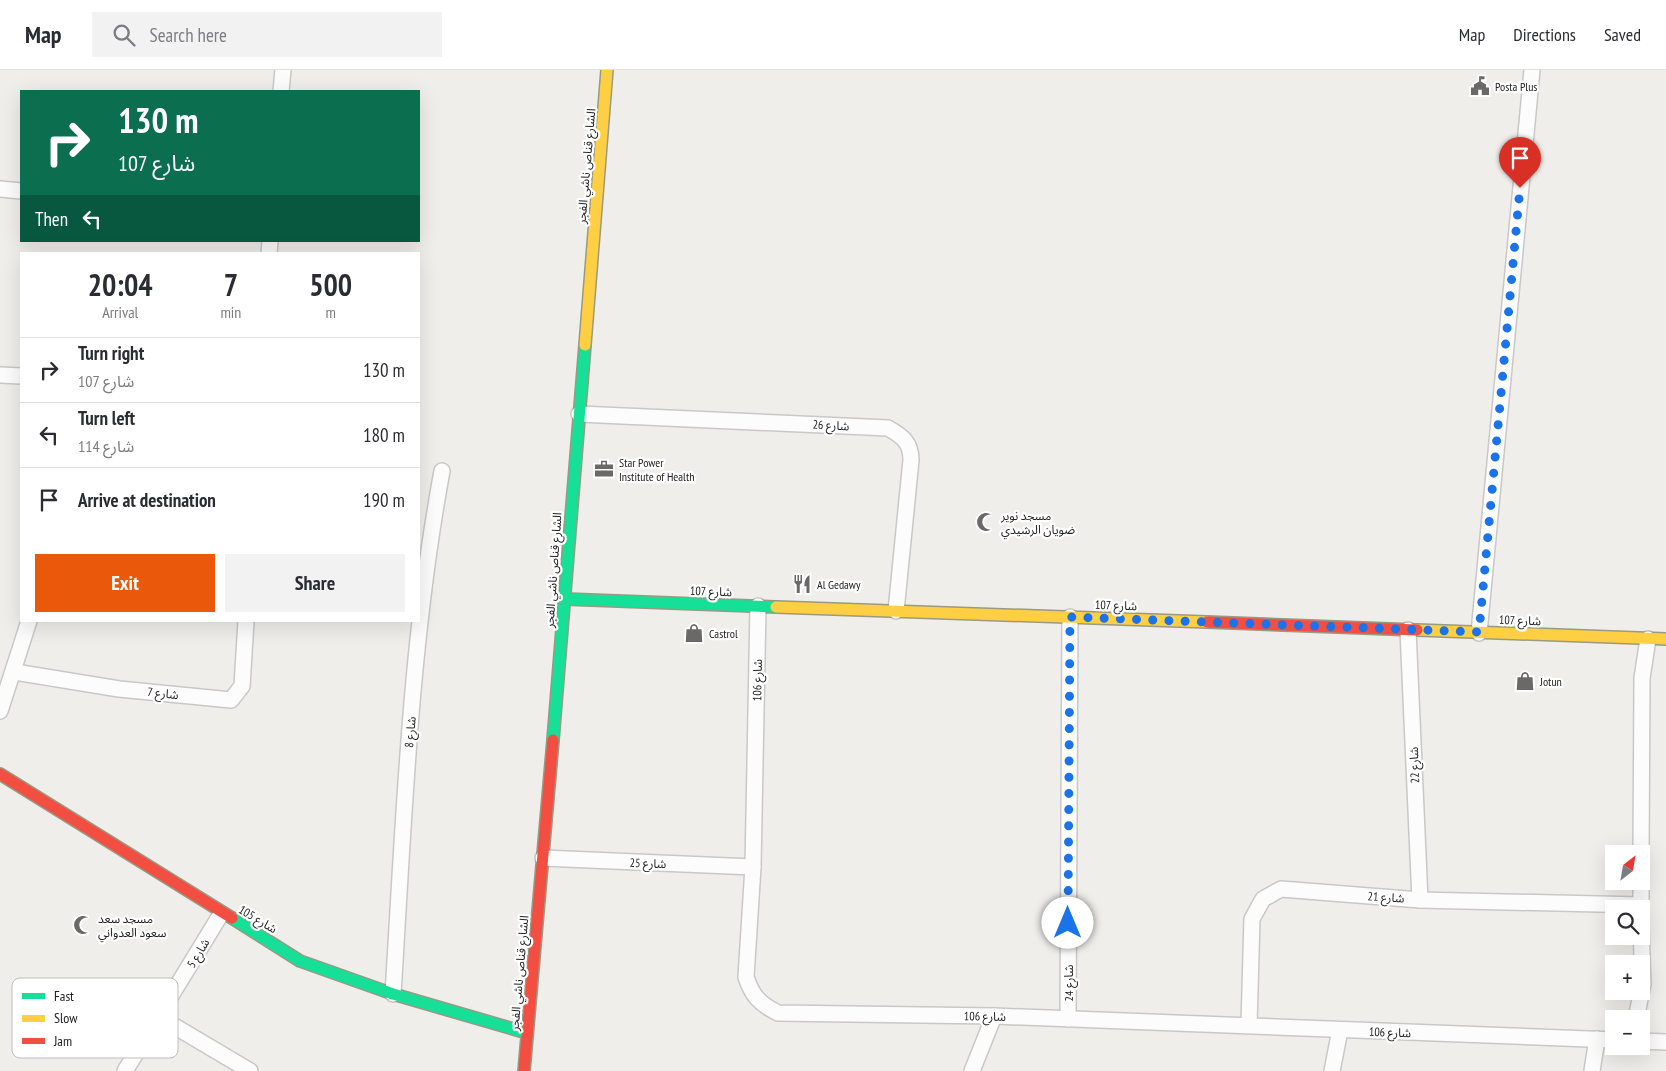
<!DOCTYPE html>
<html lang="en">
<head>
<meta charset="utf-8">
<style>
  body { margin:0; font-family:"PT Sans Narrow","Noto Sans Arabic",sans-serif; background:#f2f2f3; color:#2b2b33; height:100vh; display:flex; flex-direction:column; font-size:19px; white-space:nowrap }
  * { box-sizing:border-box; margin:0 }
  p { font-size:16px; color:#7c7c81 }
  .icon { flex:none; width:28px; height:28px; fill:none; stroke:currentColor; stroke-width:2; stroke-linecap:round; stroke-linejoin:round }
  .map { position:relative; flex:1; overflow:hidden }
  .sheet { position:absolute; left:20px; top:182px; width:400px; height:370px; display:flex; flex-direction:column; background:#fff; border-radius:0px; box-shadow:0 5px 20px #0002 }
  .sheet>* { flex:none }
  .top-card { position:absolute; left:20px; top:20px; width:400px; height:152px; border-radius:0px; box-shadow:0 5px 20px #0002; background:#0b6e4f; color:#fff; overflow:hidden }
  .needle { width:32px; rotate:31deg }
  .fabs { position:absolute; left:1605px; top:775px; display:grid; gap:10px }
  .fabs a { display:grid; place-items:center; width:45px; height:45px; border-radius:0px; background:#fff; box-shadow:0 5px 20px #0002; font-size:25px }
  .pin { position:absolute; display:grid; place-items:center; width:42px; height:42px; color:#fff; margin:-51px -21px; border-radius:50% 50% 50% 0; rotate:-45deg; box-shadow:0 0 5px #0007 }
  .pin .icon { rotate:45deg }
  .me { position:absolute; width:55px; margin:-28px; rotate:0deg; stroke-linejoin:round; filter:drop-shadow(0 0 4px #0008) }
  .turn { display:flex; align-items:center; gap:18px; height:105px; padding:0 15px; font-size:22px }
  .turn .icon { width:65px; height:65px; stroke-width:2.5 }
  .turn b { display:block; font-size:35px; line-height:42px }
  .then { display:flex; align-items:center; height:48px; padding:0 15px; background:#0003; gap:10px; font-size:19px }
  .eta { display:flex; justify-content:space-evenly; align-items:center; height:85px; text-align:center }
  .eta b { font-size:30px; font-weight:600; line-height:35px }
  .action { display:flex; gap:10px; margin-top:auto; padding:10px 15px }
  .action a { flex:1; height:58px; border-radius:0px; background:#ea580c; color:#fff; font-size:20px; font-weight:600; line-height:58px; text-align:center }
  .action a+a { background:#f2f2f3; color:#2b2b33 }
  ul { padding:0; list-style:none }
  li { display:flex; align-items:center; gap:15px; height:65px; padding:0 15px; border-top:1px solid #e1e1e2 }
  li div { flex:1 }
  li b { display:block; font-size:19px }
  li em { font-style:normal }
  header { display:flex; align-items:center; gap:30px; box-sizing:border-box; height:70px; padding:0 25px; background:#fff; border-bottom:1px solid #e1e1e2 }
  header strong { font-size:24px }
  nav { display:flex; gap:28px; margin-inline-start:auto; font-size:18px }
  .search { width:350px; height:45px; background:#f2f2f3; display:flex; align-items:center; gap:12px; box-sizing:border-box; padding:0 18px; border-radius:0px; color:#7c7c81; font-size:19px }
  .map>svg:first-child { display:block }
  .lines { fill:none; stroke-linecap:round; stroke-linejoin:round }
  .street-casing { stroke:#c9c8c7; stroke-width:18 }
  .fast-casing { stroke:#999a82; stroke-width:14 }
  .slow-casing { stroke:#999a82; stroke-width:14 }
  .jam-casing { stroke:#999a82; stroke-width:14 }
  .street { stroke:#fdfcfc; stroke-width:15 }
  .fast { stroke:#16e098; stroke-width:11 }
  .slow { stroke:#ffcf43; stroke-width:11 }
  .jam { stroke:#f24e42; stroke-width:11 }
  .route { stroke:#1a73e8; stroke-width:9; stroke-dasharray:0 16.2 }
  .labels { text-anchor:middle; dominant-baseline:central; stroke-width:4.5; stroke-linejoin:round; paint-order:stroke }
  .poi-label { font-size:12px; fill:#222; stroke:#fff; text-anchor:start }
  .street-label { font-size:12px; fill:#222; stroke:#fff }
  .key { fill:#fff; stroke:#bdbdbd; stroke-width:1 }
  .key-label { font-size:14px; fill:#222 }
</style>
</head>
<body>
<header>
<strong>Map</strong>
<div class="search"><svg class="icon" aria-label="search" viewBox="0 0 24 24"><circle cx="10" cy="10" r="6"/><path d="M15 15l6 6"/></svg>Search here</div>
<nav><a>Map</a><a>Directions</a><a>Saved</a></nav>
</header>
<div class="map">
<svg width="1666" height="1001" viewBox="0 0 1666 1001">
  <rect width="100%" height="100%" fill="#f0eeeb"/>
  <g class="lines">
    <g class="street-casing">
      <g id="street">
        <path d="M281,21L283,0"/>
        <path d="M0,119L21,121"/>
        <path d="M269,184L270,171"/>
        <path d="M0,305L21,306"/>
        <path d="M579,344L888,358C902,366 911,372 911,390L896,541"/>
        <path d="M758,536L753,797L746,907C752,926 760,934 778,943L994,946L1614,970"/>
        <path d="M1408,560L1420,830"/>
        <path d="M1479,563L1532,0"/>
        <path d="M15,602L119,619L231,630L242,616L246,551"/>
        <path d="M0,641L29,551"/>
        <path d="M1641,784L1642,608L1648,569"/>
        <path d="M543,788L753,797"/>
        <path d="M1641,839V811"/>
        <path d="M393,924C404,749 410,573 442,401"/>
        <path d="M159,947L250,1001"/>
        <path d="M1068,949L1070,547"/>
        <path d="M1636,949L1643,914L1641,859"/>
        <path d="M1249,955L1252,849L1263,829L1281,819L1420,830L1641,835"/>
        <path d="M1641,971L1666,972"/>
        <path d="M125,1001L221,844"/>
        <path d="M972,1001L994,946"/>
        <path d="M1332,1001L1340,960"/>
        <path d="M1592,1001L1597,969"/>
      </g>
    </g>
    <g class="fast-casing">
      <g id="fast">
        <path d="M564,529L776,537"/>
        <path d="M553,670L585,275"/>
        <path d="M232,848L300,891L393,924L527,963"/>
      </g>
    </g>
    <g class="slow-casing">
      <g id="slow">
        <path d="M585,275L607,0"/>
        <path d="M776,537L1207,552"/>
        <path d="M1417,560L1666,569"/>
      </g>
    </g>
    <g class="jam-casing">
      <g id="jam">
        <path d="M1207,552L1417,560"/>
        <path d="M0,704L232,848"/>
        <path d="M524,1001L553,670"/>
      </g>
    </g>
    <use href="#street" class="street"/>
    <use href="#fast" class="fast"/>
    <use href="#slow" class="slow"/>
    <use href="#jam" class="jam"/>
  </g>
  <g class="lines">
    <path class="route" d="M1068,853L1070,547L1479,562L1520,118"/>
  </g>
  <defs>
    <g id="civic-bare" transform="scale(1.5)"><path d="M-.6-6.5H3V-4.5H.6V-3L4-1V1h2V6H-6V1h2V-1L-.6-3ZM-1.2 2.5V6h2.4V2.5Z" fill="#6a6968" stroke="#fff" stroke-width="2.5" paint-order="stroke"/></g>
    <g id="office-bare" transform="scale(1.5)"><path d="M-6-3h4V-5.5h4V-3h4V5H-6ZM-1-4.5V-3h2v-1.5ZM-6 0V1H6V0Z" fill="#6a6968" stroke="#fff" stroke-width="2.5" paint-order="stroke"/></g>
    <g id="mosque-bare" transform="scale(1.5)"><path d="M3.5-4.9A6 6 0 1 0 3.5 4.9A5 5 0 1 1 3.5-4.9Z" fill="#6a6968" stroke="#fff" stroke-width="2.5" paint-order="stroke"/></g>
    <g id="restaurant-bare" transform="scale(1.5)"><path d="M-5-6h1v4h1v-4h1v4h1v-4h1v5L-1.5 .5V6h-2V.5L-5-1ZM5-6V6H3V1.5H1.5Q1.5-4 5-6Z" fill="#6a6968" stroke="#fff" stroke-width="2.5" paint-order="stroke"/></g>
    <g id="shop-bare" transform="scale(1.5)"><path d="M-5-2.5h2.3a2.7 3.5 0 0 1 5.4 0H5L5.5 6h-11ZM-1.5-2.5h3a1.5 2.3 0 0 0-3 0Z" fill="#6a6968" stroke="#fff" stroke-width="2.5" paint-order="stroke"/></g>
  </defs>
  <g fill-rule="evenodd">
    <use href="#civic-bare" x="1480" y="16"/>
    <use href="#office-bare" x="604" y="399"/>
    <use href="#mosque-bare" x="986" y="452"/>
    <use href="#restaurant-bare" x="802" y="514"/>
    <use href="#shop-bare" x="694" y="563"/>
    <use href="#shop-bare" x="1525" y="611"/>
    <use href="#mosque-bare" x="83" y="855"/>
  </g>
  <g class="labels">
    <g class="poi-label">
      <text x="1495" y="16">Posta Plus</text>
      <text x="619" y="392">Star Power<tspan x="619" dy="14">Institute of Health</tspan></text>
      <text x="1001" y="445">مسجد نوير<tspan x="1001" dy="14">ضويان الرشيدي</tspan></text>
      <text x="817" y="514">Al Gedawy</text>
      <text x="709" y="563">Castrol</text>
      <text x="1540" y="611">Jotun</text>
      <text x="98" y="848">مسجد سعد<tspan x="98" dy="14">سعود العدواني</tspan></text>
    </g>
    <g class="street-label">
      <text transform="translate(586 96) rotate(-85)">الشارع قناص ناشي الفجر</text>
      <text transform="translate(831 355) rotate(3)">شارع 26</text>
      <text transform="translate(553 500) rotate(-86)">الشارع قناص ناشي الفجر</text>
      <text transform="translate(711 521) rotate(2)">شارع 107</text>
      <text transform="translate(1116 535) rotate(2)">شارع 107</text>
      <text transform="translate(1520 550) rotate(2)">شارع 107</text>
      <text transform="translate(757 610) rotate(-89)">شارع 106</text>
      <text transform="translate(163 623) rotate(6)">شارع 7</text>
      <text transform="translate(410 662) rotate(-85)">شارع 8</text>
      <text transform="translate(1414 695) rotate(-92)">شارع 22</text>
      <text transform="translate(648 793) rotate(2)">شارع 25</text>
      <text transform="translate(1386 827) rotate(4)">شارع 21</text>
      <text transform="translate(258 849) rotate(31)">شارع 105</text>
      <text transform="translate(198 883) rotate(-59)">شارع 5</text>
      <text transform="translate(519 903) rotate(-85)">الشارع قناص ناشي الفجر</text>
      <text transform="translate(1068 913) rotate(-90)">شارع 24</text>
      <text transform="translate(985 946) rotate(1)">شارع 106</text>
      <text transform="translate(1390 962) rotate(2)">شارع 106</text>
    </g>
  </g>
  <rect x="12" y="908" width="166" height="80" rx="8" class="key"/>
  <rect x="22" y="923" width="23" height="6" fill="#16e098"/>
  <rect x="22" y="945" width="23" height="7" fill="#ffcf43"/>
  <rect x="22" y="968" width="23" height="6" fill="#f24e42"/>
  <g class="key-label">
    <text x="54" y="931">Fast</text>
    <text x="54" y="953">Slow</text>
    <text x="54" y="976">Jam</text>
  </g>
</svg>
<div class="fabs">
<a><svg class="needle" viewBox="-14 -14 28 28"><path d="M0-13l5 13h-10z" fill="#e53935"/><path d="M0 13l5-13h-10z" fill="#7c7c81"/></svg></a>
<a><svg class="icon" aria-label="search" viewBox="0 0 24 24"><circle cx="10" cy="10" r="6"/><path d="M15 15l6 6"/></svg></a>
<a>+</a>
<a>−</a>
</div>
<div class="pin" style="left:1520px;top:118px;background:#d93025"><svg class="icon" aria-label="arrive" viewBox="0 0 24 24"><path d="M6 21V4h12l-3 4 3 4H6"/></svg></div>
<svg class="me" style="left:1068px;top:853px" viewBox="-20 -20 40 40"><circle r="19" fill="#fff"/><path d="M0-13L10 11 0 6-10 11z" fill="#1a73e8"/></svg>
<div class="top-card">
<div class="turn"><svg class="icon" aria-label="right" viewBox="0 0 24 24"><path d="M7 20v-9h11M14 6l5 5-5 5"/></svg><div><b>130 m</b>شارع 107</div></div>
<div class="then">Then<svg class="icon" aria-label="left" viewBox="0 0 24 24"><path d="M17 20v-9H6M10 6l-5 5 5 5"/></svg></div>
</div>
<section class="sheet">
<div class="eta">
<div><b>20:04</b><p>Arrival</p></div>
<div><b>7</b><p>min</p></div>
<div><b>500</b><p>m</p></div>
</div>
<ul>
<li><svg class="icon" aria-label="right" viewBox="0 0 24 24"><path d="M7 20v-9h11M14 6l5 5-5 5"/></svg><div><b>Turn right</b><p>شارع 107</p></div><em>130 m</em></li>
<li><svg class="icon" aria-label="left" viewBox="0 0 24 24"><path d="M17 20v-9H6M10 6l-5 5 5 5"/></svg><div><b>Turn left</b><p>شارع 114</p></div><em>180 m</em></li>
<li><svg class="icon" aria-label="arrive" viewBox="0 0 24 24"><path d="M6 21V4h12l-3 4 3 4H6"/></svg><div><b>Arrive at destination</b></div><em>190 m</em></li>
</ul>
<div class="action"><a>Exit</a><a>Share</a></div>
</section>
</div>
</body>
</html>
